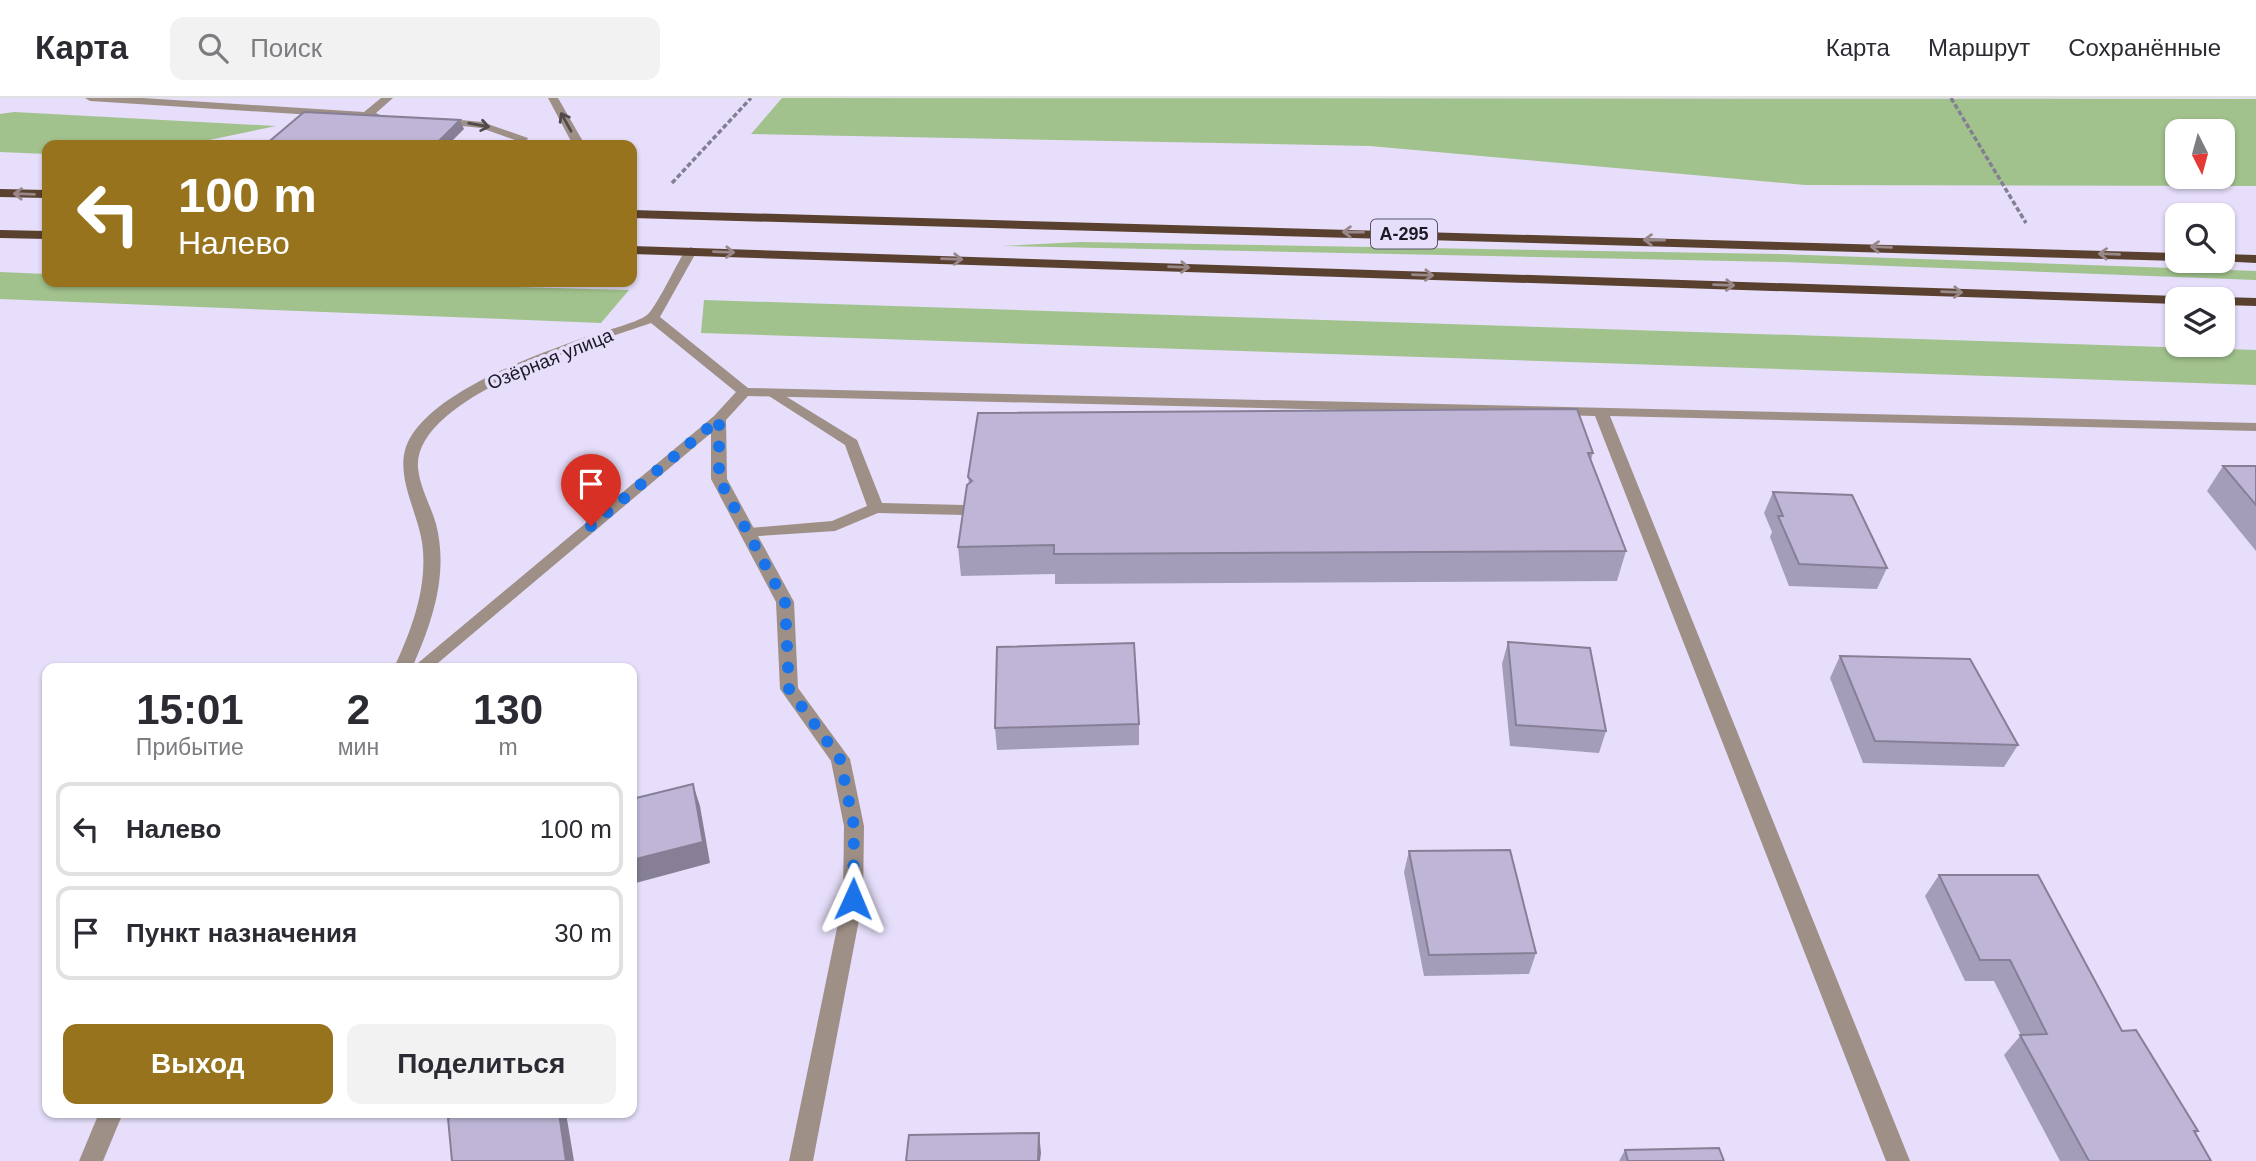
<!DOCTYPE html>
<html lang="ru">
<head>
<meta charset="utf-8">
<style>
  body { margin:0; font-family:Helvetica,sans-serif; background:#f2f2f3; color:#2b2b33; height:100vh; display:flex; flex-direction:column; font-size:26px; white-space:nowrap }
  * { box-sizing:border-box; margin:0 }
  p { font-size:23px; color:#7c7c81 }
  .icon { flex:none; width:38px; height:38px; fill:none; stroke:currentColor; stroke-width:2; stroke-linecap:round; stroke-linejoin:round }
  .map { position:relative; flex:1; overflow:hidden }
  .sheet { position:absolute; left:42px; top:565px; width:595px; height:455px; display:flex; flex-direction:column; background:#fff; border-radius:14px; box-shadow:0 2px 5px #0004 }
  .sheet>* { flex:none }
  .banner { position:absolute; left:42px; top:42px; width:595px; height:147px; border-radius:14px; box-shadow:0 2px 5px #0004; background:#96731c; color:#fff; overflow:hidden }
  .needle { width:46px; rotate:174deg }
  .buttons { position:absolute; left:2165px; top:21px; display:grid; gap:14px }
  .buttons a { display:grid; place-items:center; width:70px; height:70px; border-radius:14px; background:#fff; box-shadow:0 2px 5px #0004; font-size:35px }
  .pin { position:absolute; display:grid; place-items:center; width:60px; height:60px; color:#fff; margin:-72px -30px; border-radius:50% 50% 50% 0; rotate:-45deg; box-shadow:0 0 7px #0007 }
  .pin .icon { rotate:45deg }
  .me { position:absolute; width:77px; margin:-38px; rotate:1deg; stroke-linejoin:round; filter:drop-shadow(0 0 5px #0008) }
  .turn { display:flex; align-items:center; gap:24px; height:147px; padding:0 21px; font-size:32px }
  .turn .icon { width:91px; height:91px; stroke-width:2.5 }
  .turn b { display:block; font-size:49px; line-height:60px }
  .eta { display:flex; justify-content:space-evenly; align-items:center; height:119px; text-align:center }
  .eta b { font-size:42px; font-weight:800; line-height:49px }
  .action { display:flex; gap:14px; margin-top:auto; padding:14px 21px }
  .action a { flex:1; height:80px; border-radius:14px; background:#96731c; color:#fff; font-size:28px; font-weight:800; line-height:80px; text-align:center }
  .action a+a { background:#f2f2f3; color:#2b2b33 }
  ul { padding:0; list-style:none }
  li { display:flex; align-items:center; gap:21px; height:94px; margin:0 14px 10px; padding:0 7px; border:4px solid #e1e1e2; border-radius:14px }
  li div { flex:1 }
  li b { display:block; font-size:26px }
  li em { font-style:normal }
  header { display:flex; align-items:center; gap:42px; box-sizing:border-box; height:98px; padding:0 35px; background:#fff; border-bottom:2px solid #e1e1e2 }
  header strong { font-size:33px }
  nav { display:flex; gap:38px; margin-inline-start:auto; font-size:24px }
  .search { width:490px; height:63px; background:#f2f2f3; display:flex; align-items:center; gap:18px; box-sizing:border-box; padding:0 24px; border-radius:14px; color:#7c7c81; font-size:26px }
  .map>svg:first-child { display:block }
  .green { fill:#a1c28c; fill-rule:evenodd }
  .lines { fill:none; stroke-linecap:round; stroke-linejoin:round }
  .path { stroke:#847e92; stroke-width:3.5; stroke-dasharray:5 2.5; stroke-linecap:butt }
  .service { fill:#9e9087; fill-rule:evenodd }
  .minor { fill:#9e9087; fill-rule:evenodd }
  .trunk { fill:#5a412f; fill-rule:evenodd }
  .wall { fill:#a49db9 }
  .shaded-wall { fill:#867f96 }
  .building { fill:#bfb6d7; stroke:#867f96; stroke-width:2 }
  .oneway { stroke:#51494c }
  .oneway2 { stroke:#99888a }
  .route { stroke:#1a73e8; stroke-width:12; stroke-dasharray:0 21.6 }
  .labels { text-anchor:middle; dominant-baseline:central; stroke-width:7; stroke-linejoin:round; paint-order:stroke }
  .shield { fill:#e6defa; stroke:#595465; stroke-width:2 }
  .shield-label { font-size:18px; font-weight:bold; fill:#1d1925 }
  .street-label { font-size:19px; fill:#1d1925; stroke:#e6defa }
</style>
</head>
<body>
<header>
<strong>Карта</strong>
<div class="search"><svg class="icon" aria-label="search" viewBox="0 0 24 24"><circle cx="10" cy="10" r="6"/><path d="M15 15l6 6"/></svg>Поиск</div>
<nav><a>Карта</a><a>Маршрут</a><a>Сохранённые</a></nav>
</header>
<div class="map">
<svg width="2256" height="1063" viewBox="0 0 2256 1063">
  <rect width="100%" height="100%" fill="#e6defa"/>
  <g class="green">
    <path d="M782,0L2256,1V88L1805,87L1370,48L751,36ZM2177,33H2222V79H2177Z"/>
    <path d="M14,14L276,28L185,47H47V56L0,54V16Z"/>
    <path d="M1080,144L1777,156L2256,173V182L1784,164L1002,148Z"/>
    <path d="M0,174L47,176V184H332L629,192L601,225L0,201Z"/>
    <path d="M704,202L2256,252V287L701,235Z"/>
  </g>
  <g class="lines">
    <g class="path">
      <path d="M1951,0L2026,125"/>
      <path d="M672,85L751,0"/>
    </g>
    <g class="service">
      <path d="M85,0H143L364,14L381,0H393L376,15L382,18L376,21L90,3Z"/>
      <path d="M548,0H558L585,47H573Z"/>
      <path d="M439,20L482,24L528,40L524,47H512L515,42L481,30L435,25V21Z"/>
      <path d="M774,291L857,342L882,405L964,407L972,412L964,417L878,415L835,433L744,439L742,435L750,430L832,423L867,408L845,347L769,298L767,295Z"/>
    </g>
    <g class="minor">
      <path d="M691,149L697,153L660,219L748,290L2256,325V333L1610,318L1910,1063H1886L1595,318L748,298L726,322L727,381L794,504L798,590L850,661L864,728L863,801L813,1063H789L843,801L844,728L831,663L780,591L776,504L711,381V335L432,570H412L714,318L736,294L651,225C597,244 412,299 418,370C420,390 431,408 436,426C449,476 432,525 412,570H394C411,533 426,494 423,453C421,416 390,375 410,340C438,291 540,255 592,237C604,233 639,224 647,217C656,210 677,165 685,153Z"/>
      <path d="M99,1015H123L103,1063H79Z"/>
    </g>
    <g class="trunk">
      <path d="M0,91L47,92V100L0,99Z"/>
      <path d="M632,112L2177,155L2179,163L632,120Z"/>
      <path d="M0,132L47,133V141L0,140Z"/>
      <path d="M632,148L2177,198L2184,201H2177V206L632,156Z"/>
      <path d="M2222,156L2256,157V165L2217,163H2222Z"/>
      <path d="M2222,199L2256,200V208L2222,207V201H2216Z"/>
    </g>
  </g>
  <g class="wall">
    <path d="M1593,355L1591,362L1626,453L1617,483L1055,486V476L961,478L958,449L969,385L968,379Z"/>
    <path d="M2223,368H2256V453L2207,393Z"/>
    <path d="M1773,394L1887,470L1877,491L1789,488L1770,439L1772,434L1764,415Z"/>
    <path d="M1508,544L1606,633L1599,655L1510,648L1502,566Z"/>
    <path d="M1840,558L2018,647L2004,669L1863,665L1830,580Z"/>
    <path d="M1139,626V647L997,652L995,630Z"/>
    <path d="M1409,753L1536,855L1529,876L1424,878L1404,774Z"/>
    <path d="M1939,777L2122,933L2198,1033L2195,1036L2211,1063H2060L2004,957L2021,937L1994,883H1965L1925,798Z"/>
    <path d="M1625,1052L1724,1063H1619Z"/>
  </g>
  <g class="shaded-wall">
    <path d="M460,22L464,31L448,47H435Z"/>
    <path d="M693,686L700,708L710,765L632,786V762Z"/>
    <path d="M559,1015H566L574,1063H566Z"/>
    <path d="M1039,1035L1041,1055L1040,1063H1038Z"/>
  </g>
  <g class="building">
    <path d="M304,14L460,22L435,47H265Z"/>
    <path d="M1577,311L1593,355H1588L1626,453L1054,456V447L958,449L967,387L972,383L968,379L978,315Z"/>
    <path d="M2223,368H2256V407Z"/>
    <path d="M1773,394L1852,397L1887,470L1799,466L1778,418H1783Z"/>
    <path d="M1508,544L1590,550L1606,633L1516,627Z"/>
    <path d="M1134,545L1139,626L995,630L997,549Z"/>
    <path d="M1840,558L1970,561L2018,647L1875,643Z"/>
    <path d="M693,686L703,744L632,762V701Z"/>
    <path d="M1510,752L1536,855L1429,857L1409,753Z"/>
    <path d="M1939,777H2038L2122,933L2136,932L2198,1033H2194L2211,1063H2089L2020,937L2047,936L2010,862H1980Z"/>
    <path d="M463,1015H559L566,1063H452L448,1020Z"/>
    <path d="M1039,1035L1038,1063H906L909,1037Z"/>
    <path d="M1719,1050L1724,1063H1628L1625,1052Z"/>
  </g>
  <defs><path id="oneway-shaft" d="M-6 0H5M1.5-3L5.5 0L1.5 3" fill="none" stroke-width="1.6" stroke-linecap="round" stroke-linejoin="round" transform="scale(1.75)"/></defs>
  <g class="oneway">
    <use href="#oneway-shaft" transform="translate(566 24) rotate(-119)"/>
    <use href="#oneway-shaft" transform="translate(479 27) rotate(10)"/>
  </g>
  <g class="oneway2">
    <use href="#oneway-shaft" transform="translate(24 96) rotate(-178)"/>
    <use href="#oneway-shaft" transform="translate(1353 134) rotate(-179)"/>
    <use href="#oneway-shaft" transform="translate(1654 142) rotate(-179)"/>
    <use href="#oneway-shaft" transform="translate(1881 149) rotate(-178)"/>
    <use href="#oneway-shaft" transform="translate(724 154) rotate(2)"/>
    <use href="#oneway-shaft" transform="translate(2109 156) rotate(-178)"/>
    <use href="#oneway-shaft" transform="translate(952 161) rotate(2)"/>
    <use href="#oneway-shaft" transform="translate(1179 169) rotate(2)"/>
    <use href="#oneway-shaft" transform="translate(1423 177) rotate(2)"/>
    <use href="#oneway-shaft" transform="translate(1724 187) rotate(2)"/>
    <use href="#oneway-shaft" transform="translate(1952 194) rotate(2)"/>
  </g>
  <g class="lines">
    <path class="route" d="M591,428L719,321V381L785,504L789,591L840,661L854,728L853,801"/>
  </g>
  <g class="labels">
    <rect class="shield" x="1371" y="121.5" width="66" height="29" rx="5"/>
    <g class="shield-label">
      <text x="1404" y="136">А-295</text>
    </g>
    <g class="street-label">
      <text transform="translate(550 261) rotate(-22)">Озёрная улица</text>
    </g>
  </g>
</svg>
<div class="buttons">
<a><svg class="needle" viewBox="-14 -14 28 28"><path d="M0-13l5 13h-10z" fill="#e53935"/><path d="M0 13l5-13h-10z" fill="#7c7c81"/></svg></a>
<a><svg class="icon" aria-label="search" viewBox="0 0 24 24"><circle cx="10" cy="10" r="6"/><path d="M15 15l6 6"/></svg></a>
<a><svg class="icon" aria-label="layers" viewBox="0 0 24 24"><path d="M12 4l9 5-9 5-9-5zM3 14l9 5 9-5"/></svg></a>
</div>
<div class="pin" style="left:591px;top:428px;background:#d93025"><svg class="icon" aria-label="arrive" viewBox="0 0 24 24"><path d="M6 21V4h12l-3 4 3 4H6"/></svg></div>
<svg class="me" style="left:853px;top:801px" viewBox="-20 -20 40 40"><path d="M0-17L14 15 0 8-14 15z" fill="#1a73e8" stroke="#fff" stroke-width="4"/></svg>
<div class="banner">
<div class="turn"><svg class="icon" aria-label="left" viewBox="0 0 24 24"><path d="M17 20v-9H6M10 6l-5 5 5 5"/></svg><div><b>100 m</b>Налево</div></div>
</div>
<section class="sheet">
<div class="eta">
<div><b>15:01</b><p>Прибытие</p></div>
<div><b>2</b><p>мин</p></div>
<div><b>130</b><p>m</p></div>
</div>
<ul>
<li><svg class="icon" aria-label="left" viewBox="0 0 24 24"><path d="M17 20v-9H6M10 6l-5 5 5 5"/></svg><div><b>Налево</b></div><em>100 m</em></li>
<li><svg class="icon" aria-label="arrive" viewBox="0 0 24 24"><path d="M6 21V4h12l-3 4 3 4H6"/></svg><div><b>Пункт назначения</b></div><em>30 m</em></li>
</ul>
<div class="action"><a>Выход</a><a>Поделиться</a></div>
</section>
</div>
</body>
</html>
